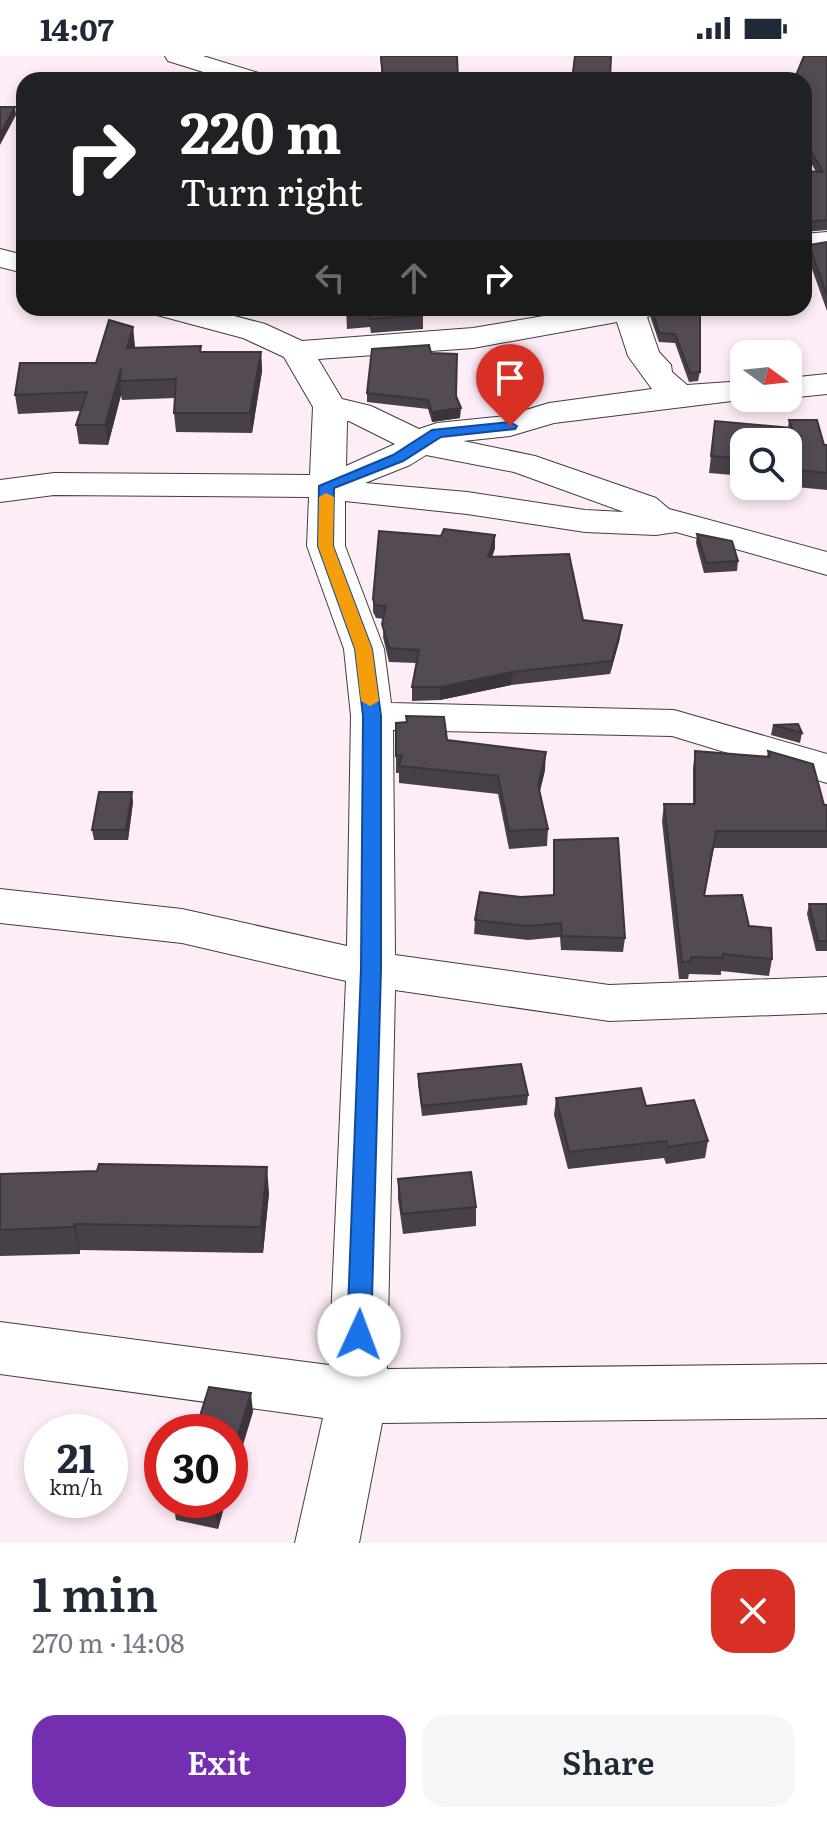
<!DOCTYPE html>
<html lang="en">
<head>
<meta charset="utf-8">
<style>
  body { margin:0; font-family:Literata,serif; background:#f6f6f7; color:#1f2937; height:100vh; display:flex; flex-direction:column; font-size:30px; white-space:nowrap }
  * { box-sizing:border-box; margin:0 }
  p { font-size:26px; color:#747a83 }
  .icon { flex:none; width:44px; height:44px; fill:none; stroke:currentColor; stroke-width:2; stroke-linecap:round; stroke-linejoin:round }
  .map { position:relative; height:1487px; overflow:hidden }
  .drawer { display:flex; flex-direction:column; background:#fff; flex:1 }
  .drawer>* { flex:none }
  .top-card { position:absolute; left:16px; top:16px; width:796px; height:244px; border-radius:24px; box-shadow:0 4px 12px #0003; background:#202124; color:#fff; overflow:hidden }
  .needle { width:52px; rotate:105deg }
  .controls { position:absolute; left:730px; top:284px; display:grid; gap:16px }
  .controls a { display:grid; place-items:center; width:72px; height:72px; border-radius:16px; background:#fff; box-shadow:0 4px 12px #0003; font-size:40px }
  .speed { position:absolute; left:24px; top:1358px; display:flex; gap:16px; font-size:40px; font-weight:700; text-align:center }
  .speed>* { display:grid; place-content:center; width:104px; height:104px; border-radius:50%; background:#fff; box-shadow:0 4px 12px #0003; line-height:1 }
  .speed small { font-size:20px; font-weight:400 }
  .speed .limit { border:12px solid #d22; background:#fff; color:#111 }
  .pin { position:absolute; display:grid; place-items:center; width:68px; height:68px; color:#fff; margin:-82px -34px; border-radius:50% 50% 50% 0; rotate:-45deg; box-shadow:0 0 8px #0007 }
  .pin .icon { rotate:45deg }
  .me { position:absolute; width:88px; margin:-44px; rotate:2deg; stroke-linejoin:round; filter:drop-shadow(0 0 6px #0008) }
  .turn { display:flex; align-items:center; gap:28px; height:168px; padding:0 32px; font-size:36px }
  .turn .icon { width:104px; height:104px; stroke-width:2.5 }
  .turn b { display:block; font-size:56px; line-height:68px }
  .lanes { display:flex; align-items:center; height:76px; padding:0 32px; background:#0003; justify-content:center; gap:40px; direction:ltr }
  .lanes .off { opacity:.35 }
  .round { display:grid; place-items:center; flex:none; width:84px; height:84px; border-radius:24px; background:#f6f6f7 }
  .headline { display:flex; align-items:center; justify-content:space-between; height:136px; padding:0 32px }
  h1 { font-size:48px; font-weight:600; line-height:60px }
  .button { display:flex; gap:16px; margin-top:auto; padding:16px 32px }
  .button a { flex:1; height:92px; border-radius:24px; background:#742fb1; color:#fff; font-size:32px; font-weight:600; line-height:92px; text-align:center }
  .button a+a { background:#f6f6f7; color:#1f2937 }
  .status { display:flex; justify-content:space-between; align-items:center; height:56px; padding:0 40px; background:#fff; direction:ltr }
  .status svg { height:22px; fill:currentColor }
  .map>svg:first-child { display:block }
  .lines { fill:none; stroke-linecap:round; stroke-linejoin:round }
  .minor-casing { stroke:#3f3f3f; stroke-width:2 }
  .minor { fill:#fff; fill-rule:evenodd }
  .wall { fill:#484048 }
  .shaded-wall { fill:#3b343b }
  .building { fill:#544a54; stroke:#3b343b; stroke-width:2 }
  .route { fill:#1a73e8; stroke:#114b97; stroke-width:2 }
  .slow { fill:#f59e0b }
</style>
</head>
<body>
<div class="status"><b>14:07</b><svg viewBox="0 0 49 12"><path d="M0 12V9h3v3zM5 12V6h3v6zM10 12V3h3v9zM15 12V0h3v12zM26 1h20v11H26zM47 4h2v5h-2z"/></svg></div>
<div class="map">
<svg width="827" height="1487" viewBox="0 0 827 1487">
  <rect width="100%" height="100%" fill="#feedf7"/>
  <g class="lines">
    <g class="minor-casing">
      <g id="minor">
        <path d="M165,0H203L265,19L269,24H229L168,5Z"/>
        <path d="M827,176V194L804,196V178Z"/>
        <path d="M0,193L24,199V217L0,211Z"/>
        <path d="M152,252H204L265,268L302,285L473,272L591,252H661L656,259L647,261L659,296L671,309L672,316L687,329L744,325V342H756L554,367L510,380L463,385L535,400L656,442L669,453L827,496V519L676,476L656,479L585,476L467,458L345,445V490L384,593L391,647L674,654L827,698V727L672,680L393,674L395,899L609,929L827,921V957L609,965L395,934L387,1313L827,1308V1362L382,1367L359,1487H295L323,1362L0,1318V1266L329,1309L346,925L182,887L0,867V833L182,853L347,890L351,660L344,593L307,490L309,441L54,439L0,446V424L54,417L310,419L313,351L284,301L243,282L157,259ZM617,266L628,300L652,333L549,347L506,360L437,367L419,373L371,350L342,343L318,303L473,292ZM347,365H349L395,388L346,410ZM426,399L514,416L624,456L585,454L467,436L365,427L410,409Z"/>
        <path d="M827,318V338L788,342V322Z"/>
      </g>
    </g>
    <use href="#minor" class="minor"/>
  </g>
  <g class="wall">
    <path d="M380,0L458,24H382Z"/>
    <path d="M827,0V174L804,176V115L816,116L804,94V24Z"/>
    <path d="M827,186V255L807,199L809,189Z"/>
    <path d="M346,252L423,259V273L371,277L370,271L347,273Z"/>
    <path d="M659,252L700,316L698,325L689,326L675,287L659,286L651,263L652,254Z"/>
    <path d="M133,271L134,292L201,290V296H261L262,315L252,377L176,376L174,357L175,342L122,344L121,339L108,389L79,388L76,369L80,355L18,358L15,339L96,307Z"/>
    <path d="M431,297L456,340L460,362L432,366L428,353L367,346V337Z"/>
    <path d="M789,364L824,389H827V434L785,430H788V386H744V420L709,417L715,365L788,372Z"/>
    <path d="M697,478L738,505L737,515L704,517L696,487Z"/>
    <path d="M495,492L492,501L583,564L620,582L610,618L511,629L440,644L412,645V631L417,607L389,606L383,581L384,563L376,562L373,556V543Z"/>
    <path d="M406,660L447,684L545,714L540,735L548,773L547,790L509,793L498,738L399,727V717H396V667L406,666Z"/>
    <path d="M773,669L802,677L800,687L771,679Z"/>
    <path d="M695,695L767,701L768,695L824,749H827V792H714L704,840L749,870L772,903L769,920L721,915V919L689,918L688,923H679L662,765L664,748H693V712Z"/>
    <path d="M133,746L128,784H94L92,774Z"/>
    <path d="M554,784L625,882L623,896L561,894L560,881L528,884L474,878L475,864L521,841L553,839Z"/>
    <path d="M809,848H827V895H816L807,858Z"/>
    <path d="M418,1018L528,1039L527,1049L422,1060L418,1028Z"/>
    <path d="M556,1042L646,1050L708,1085L705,1102L666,1108L664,1102L568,1113L554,1059Z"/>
    <path d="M0,1118L269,1137L263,1197L80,1194V1198L0,1200Z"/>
    <path d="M398,1123L476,1151V1170L403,1178L398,1143Z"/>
    <path d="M226,1444L218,1473L176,1464L173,1445Z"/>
  </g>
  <g class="shaded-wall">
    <path d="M15,51L16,59L0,89V78Z"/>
    <path d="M133,271L135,290L129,311L127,292Z"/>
    <path d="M261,296L262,315L252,377L250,357Z"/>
    <path d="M121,313L120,325L121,339L108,389L105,369Z"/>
    <path d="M461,352L460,362L432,366V356Z"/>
    <path d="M495,479V492L488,514V501Z"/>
    <path d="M622,569L620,582L610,618L612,605Z"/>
    <path d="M512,616L511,629L440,644V631Z"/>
    <path d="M546,696L545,714L537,747L538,729Z"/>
    <path d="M132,736L133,746L128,784L126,774Z"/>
    <path d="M267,1111L269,1137L263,1197L261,1171Z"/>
    <path d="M75,1168L80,1194V1198L74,1171Z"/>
    <path d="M251,1337L253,1356L230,1432V1406Z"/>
    <path d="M218,1444H226L218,1473L215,1454Z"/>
  </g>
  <g class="building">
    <path d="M381,0H457L458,24L383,21Z"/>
    <path d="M575,0H611L610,24H572Z"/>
    <path d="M804,0H827V164L804,166V115L823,116L804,83V24H794Z"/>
    <path d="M0,51H15L0,78Z"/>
    <path d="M827,186V240L809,189Z"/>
    <path d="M346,252H421L423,259L370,263V257L346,259Z"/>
    <path d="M659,252H700V316L690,317L675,278L659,277L652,254Z"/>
    <path d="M109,264L133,271L127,292L201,290L200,296H261L250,357H174L176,323L120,325L121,313L105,369H76L87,336L15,339L20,307H96Z"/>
    <path d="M429,289L431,297L457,298L456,340L461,352L432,356L428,344L367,337L372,293Z"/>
    <path d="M789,364H817L824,389H827V417L788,413V386H744V403L711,400L715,365L792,372Z"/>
    <path d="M444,473L495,479L488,501L569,498L583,564L622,569L612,605L512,616L440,631H412L419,594L389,592L382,568L386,550L375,549L373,543L379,475L441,480Z"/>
    <path d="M697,478L732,485L738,505L706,507Z"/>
    <path d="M406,660L444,661L447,684L546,696L538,729L548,773L509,775L498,720L399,710L402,699L396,700V667L407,666Z"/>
    <path d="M798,668L802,677L773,669Z"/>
    <path d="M695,695L770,701L768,695L813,708L824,749H827V775H716L704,840L742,839L749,870L771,872L772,903L723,898V902L691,901L690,906H682L664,748H695Z"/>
    <path d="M99,736H132L126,774H92Z"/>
    <path d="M618,782L625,882L562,880L561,867L528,870L475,864L480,836L521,841L554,839V784Z"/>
    <path d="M809,848H827V885H818Z"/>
    <path d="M521,1008L528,1039L422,1050L418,1018Z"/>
    <path d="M641,1032L646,1050L694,1044L708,1085L668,1091L666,1085L569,1096L556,1042Z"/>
    <path d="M99,1108L267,1111L261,1171L75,1168L74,1171L0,1174V1118L97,1115Z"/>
    <path d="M471,1116L476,1151L402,1158L398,1123Z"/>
    <path d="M209,1331L251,1337L230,1406V1376H195Z"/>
    <path d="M173,1444H218L215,1454L173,1445Z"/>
  </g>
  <path class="route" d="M510,366L517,370L515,373L441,381L403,405L334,432L333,490L372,593L381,660V913L371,1279L368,1287L359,1290L351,1287L347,1279L361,913L363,660L355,593L318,490L319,430L393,399L432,374Z"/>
  <path class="slow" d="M326,437L334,441L333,490L372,593L379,645L370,650L361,645L355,593L318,490L319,441Z"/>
</svg>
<div class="controls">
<a><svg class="needle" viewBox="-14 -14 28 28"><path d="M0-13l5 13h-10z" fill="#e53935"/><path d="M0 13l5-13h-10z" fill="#747a83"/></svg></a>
<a><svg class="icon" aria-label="search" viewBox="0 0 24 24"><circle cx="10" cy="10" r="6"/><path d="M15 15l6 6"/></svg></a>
</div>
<div class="speed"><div>21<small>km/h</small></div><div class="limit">30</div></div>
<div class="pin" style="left:510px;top:370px;background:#d93025"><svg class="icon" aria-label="arrive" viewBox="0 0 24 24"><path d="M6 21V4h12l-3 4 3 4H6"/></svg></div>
<svg class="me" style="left:359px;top:1279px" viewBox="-20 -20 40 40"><circle r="19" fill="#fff"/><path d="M0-13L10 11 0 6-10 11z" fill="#1a73e8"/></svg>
<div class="top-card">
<div class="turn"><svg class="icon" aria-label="right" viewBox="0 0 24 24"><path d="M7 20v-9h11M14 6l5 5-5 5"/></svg><div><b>220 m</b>Turn right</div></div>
<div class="lanes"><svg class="icon off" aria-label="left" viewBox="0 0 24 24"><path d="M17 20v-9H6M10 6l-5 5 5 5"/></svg><svg class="icon off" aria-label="ahead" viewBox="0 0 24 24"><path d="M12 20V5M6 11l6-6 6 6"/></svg><svg class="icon" aria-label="right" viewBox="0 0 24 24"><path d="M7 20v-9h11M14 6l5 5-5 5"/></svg></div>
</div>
</div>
<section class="drawer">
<div class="headline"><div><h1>1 min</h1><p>270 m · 14:08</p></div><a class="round" style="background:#d93025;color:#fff"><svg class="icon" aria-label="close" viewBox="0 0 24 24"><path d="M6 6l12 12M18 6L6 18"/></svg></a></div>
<div class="button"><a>Exit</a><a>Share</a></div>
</section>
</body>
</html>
